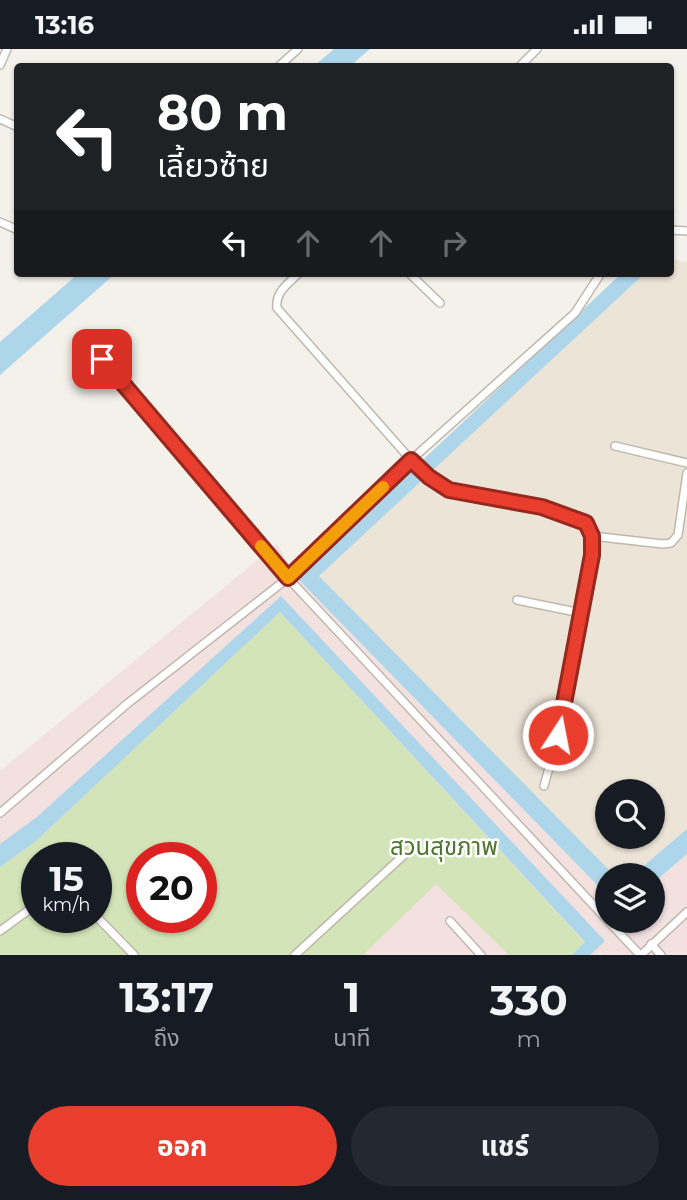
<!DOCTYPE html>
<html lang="th">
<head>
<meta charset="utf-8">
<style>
  body { margin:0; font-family:Montserrat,"Noto Sans Thai",sans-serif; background:#242831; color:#f1f3f6; height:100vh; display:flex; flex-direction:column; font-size:26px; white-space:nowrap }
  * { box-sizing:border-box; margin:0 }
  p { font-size:23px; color:#9ea1a6 }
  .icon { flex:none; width:38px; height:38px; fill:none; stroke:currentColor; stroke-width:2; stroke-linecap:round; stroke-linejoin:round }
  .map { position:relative; height:906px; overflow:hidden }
  .details { display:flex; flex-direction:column; background:#171b24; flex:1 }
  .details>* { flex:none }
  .hud { position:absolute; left:14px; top:14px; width:660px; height:214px; border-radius:7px; box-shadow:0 2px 5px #0004; background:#202124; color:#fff; overflow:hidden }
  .tools { position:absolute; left:595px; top:730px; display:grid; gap:14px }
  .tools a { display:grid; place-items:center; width:70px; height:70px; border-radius:50%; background:#171b24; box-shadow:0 2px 5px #0004; font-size:35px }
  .speed { position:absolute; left:21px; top:793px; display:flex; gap:14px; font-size:35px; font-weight:700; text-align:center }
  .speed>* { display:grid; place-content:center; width:91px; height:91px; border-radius:50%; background:#171b24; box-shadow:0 2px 5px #0004; line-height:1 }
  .speed small { font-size:18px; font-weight:400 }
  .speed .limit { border:10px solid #d22; background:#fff; color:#111 }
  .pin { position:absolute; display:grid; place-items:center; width:60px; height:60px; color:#fff; margin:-30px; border-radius:14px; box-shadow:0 4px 10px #0006 }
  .me { position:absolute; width:77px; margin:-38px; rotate:11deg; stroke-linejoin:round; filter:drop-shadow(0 0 5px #0008) }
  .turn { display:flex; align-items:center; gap:24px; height:147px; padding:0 28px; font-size:32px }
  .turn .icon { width:91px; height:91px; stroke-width:2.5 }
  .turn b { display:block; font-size:49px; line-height:60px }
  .lanes { display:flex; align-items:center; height:66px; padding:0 28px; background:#0003; justify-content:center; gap:35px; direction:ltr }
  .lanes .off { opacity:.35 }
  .eta { display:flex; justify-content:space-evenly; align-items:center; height:119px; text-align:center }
  .eta b { font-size:42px; font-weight:700; line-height:49px }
  .button { display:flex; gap:14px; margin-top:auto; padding:14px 28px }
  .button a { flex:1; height:80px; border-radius:42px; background:#e93d2e; color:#fff; font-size:28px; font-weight:700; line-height:80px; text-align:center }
  .button a+a { background:#242831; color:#f1f3f6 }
  .status { display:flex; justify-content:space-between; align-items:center; height:49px; padding:0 35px; background:#171b24; direction:ltr }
  .status svg { height:19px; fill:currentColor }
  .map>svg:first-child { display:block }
  .education { fill:#ece4d6; fill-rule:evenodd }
  .medical { fill:#f3e1e0; fill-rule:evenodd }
  .green { fill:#d3e5b8; fill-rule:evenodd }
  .water { fill:#add6eb }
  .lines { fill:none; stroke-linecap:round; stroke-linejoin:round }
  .lane-casing { stroke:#bfb8ae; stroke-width:10 }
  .lane { stroke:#fff; stroke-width:7 }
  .route-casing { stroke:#97281e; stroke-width:18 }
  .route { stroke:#e93d2e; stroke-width:12 }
  .slow { stroke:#f59e0b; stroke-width:12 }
  .labels { text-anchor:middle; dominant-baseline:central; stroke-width:5; stroke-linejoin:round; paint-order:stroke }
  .park-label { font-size:24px; fill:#4f7630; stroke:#fff }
</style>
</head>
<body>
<div class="status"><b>13:16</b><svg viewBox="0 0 49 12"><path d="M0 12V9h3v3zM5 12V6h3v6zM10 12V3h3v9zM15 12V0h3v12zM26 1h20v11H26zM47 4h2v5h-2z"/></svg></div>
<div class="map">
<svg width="687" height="906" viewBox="0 0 687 906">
  <rect width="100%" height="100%" fill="#f4f1eb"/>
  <path class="education" d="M675,211L687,213V780L633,826H614L318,527L633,233L645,224H670V213ZM607,742H653V788H607Z"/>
  <path class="medical" d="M277,495L297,529L607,846V872H653V834L687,805V906H602L600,904L597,906H0V722ZM37,808H96V868H37ZM142,808H201V868H142Z"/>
  <path class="green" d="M280,563L585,894L572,906H509L436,835L363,906H0V818L36,792ZM37,808H96V868H37ZM142,808H201V868H142Z"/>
  <g class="water">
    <path d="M334,0H370L350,17H314Z"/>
    <path d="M79,224H116L0,326V293Z"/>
    <path d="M622,224H645L319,527L614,826H607V846L297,529Z"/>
    <path d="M281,547L605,892L590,906H572L585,893L280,563L36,792L0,818V795L37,768Z"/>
    <path d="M687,780V805L653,834V826H633Z"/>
  </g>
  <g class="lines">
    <g class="lane-casing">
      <g id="lane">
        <path d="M0,16L7,0"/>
        <path d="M278,18L298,0"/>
        <path d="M519,18L537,0"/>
        <path d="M0,70L18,78"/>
        <path d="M0,173L18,181"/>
        <path d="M670,181L687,182"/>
        <path d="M299,224C288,235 275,243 277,259L411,411L428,428L449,441L543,459L582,471L589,480L592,487V506L558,686L544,737"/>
        <path d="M409,224L440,254"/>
        <path d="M102,310L288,529L640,906"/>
        <path d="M615,397L687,414"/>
        <path d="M592,487L663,495L671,494L678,486L687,424"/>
        <path d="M517,551L581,564"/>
        <path d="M0,764L127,655L288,529L411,411L575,264L601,224"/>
        <path d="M96,867L134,906"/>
        <path d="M450,872L481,906"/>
        <path d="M0,882L37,855"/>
        <path d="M651,895L661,906"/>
        <path d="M295,906L404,806"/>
        <path d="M641,906L687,863"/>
      </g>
    </g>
    <use href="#lane" class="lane"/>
  </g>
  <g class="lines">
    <g class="route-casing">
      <path id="route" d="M102,310L288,529L411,411L429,428L449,441L542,458L586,474L592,487V506L558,686"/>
    </g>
    <use href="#route" class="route"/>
    <path class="slow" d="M261,497L288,529L383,438"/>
  </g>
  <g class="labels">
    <g class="park-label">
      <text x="444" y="797">สวนสุขภาพ</text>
    </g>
  </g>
</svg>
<div class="tools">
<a><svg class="icon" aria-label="search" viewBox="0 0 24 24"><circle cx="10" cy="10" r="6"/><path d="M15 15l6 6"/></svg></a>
<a><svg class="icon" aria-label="layers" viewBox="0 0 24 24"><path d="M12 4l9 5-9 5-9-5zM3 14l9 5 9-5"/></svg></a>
</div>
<div class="speed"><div>15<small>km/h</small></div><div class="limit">20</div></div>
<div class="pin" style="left:102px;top:310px;background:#d93025"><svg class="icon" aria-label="arrive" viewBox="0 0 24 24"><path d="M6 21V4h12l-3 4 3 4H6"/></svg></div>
<svg class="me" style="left:558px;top:686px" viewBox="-20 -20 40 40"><circle r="17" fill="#e93d2e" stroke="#fff" stroke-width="3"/><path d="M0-11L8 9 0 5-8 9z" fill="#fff"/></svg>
<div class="hud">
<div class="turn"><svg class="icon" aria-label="left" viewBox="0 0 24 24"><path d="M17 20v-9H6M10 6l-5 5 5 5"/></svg><div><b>80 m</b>เลี้ยวซ้าย</div></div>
<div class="lanes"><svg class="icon" aria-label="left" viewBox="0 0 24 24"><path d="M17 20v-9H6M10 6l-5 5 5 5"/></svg><svg class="icon off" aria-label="ahead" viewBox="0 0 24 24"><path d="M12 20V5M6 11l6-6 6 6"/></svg><svg class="icon off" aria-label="ahead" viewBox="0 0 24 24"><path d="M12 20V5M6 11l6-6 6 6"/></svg><svg class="icon off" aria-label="right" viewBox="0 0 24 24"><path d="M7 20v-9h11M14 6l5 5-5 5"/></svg></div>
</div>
</div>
<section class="details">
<div class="eta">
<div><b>13:17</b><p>ถึง</p></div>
<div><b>1</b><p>นาที</p></div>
<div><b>330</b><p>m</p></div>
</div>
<div class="button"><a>ออก</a><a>แชร์</a></div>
</section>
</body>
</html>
